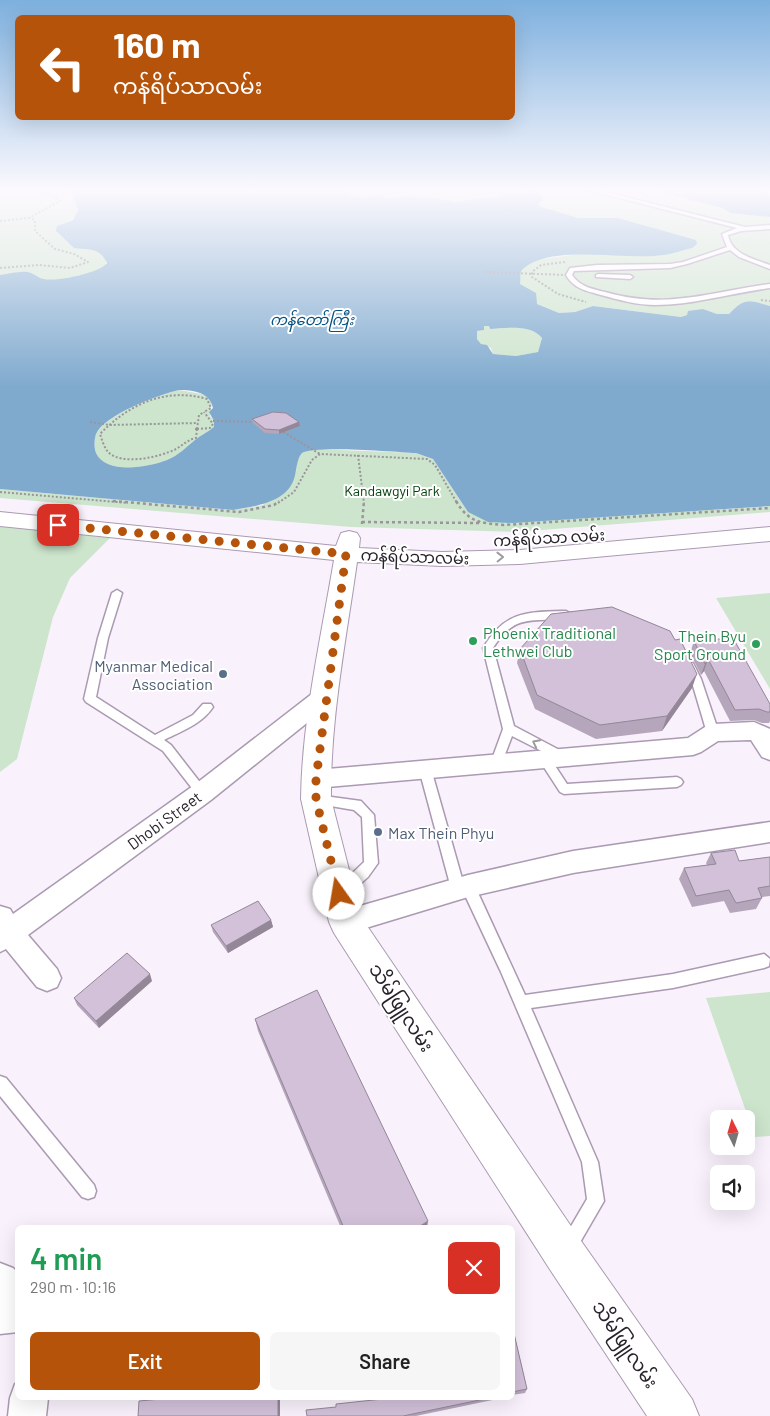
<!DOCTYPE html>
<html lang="en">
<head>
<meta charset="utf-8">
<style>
  body { margin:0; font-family:Barlow,"Noto Sans Myanmar",sans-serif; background:#f6f6f6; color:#222; height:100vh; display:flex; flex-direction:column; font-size:19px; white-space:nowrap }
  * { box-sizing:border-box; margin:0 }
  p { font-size:16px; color:#767676 }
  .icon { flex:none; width:28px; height:28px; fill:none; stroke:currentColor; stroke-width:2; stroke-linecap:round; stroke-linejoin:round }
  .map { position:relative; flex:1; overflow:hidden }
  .drawer { position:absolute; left:15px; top:1225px; width:500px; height:175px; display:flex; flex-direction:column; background:#fff; border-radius:8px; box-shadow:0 5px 20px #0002 }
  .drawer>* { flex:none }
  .hud { position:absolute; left:15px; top:15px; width:500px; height:105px; border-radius:8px; box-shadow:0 5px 20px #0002; background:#b45309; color:#fff; overflow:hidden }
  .needle { width:32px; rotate:355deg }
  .controls { position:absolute; left:710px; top:1110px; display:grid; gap:10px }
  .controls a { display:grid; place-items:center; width:45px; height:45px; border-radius:8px; background:#fff; box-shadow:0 5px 20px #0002; font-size:25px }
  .pin { position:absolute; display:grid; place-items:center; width:42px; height:42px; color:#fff; margin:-21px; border-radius:10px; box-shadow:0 2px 8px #0006 }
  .me { position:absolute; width:55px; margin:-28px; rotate:347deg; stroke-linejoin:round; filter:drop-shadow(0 0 4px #0008) }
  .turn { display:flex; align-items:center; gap:18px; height:105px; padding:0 15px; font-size:22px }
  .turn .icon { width:65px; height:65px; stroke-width:2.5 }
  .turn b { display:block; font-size:35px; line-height:42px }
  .round { display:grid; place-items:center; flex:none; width:52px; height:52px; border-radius:8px; background:#f6f6f6 }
  .summary { display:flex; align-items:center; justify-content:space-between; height:85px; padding:0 15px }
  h1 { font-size:30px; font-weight:600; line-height:38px; color:#1e9e55 }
  .button { display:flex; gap:10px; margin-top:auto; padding:10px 15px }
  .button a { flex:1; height:58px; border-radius:8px; background:#b45309; color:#fff; font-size:20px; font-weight:600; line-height:58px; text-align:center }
  .button a+a { background:#f6f6f6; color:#222 }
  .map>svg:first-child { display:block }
  .green { fill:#cde5cc }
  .water { fill:#7faace; fill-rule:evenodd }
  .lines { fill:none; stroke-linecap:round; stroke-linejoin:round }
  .service-casing { stroke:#ab9ab2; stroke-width:3 }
  .minor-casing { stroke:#ab9ab2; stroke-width:3 }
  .secondary-casing { stroke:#ab9ab2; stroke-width:2 }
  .path-far1 { stroke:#9a949d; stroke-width:2; stroke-dasharray:2 2; stroke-linecap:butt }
  .path { stroke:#9a949d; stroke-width:2.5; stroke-dasharray:3 3; stroke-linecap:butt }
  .service { fill:#fff; fill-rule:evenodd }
  .minor { fill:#fff; fill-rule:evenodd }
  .secondary { fill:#fff; fill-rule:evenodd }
  .path-bridge { stroke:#9a949d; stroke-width:2; stroke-dasharray:2 2; stroke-linecap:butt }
  .wall { fill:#b5a6bb }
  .shaded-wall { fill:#938798 }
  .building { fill:#d2c1d9; stroke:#938798 }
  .oneway { stroke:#9e9ca0 }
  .route { stroke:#b45309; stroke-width:9; stroke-dasharray:0 16.2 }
  .leisure-dot { fill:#2e9e5b; stroke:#fff; stroke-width:2 }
  .service-dot { fill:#5c6f8a; stroke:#fff; stroke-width:2 }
  .labels { text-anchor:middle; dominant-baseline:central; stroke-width:4; stroke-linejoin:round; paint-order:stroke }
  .far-park-label { font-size:14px; fill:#04410d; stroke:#fff }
  .far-water-label { font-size:15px; font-style:italic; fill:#085280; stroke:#fff }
  .street-label { font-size:16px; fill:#28222b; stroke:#fff }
  .leisure-label { font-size:16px; fill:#27864d; stroke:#fff; text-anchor:start }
  .service-label { font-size:16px; fill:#4e5e75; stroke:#fff; text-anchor:end }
  .near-street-label { font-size:19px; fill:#28222b; stroke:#fff }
</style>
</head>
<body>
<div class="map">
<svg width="770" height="1416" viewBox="0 0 770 1416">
  <rect width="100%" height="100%" fill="#f9f2fc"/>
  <g class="green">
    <path d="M0,188H58L73,195C82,213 77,219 59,225L58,233L73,247L92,249L101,253L106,260L105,266C95,274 55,282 43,279C23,274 21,271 0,275Z"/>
    <path d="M355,188H529L503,193L501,196L454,202L429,197L401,196C394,199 385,199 380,195L362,197L350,195L347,192Z"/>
    <path d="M541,188H645L722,208L730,213L770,217V306C749,300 745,297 729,314H717L703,309L682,317L593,306L575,312L559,313L537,304L520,284C520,279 519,272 523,269C536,256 560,258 577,254C602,248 626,236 650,228L618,218H578L542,207L537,204L538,190Z"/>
    <path d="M485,326H489L490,329C507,328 530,324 542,338L538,352L516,356L493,354L491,348L481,344L477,339V331L484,330L483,327Z"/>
    <path d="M179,390L207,395L212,401L210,416L214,421V427C208,432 201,435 195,440C185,448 179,455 167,460C149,467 106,475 96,453C94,448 94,439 96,434C105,415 160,394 179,390Z"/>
    <path d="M313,449L416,453L433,459L468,512L711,510L770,506V512L516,532L351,527L0,498V489L233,510L263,505L296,472L297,461L302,453Z"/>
    <path d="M0,526L110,538L70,578L53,617L17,759L0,772Z"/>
    <path d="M770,593V689L716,598Z"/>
    <path d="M770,992V1136L755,1137L706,998Z"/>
  </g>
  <g class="water">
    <path d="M58,188H355L347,191L350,195L362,197L380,195C385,199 394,199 401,196L430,197L454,202L501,196L503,193L541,188L538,190L543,200L538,204L542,207L578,218H618L696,240L697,244L692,248C683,250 673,254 663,255C626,261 552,243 523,269C519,272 521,279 520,284L536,293L537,304L559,313L575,312L593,306L681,317L687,315L688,311L703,309L717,314H729C745,297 749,300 770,306V506L513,523L488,522L468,512L433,459L416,453C394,452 316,445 302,453C296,460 297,470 294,479C286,503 255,506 233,510L0,489V275C9,274 18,271 27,272C35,273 37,278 44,279C56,282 100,273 107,263C100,247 88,250 74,248L56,231L57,226L73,220L78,210L73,195ZM484,326H489L490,329C506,328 531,324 542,338L538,352L516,356L493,354L487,345L481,344L477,339V331L484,330ZM179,390C193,390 210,392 213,408L209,412L214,421V427C208,432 201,435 195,440C185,448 179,455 167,460C149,467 106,475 96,453C94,448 94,440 96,434C104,415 160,394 179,390Z"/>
    <path d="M645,188H759L770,196V217L730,213L722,208Z"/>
  </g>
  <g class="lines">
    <g class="service-casing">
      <g id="service">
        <path d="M580,188H590L745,227L770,225V229L741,231L728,235C731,254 754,259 770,265V269L739,257L730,250L687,264L670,268L574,271L572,275C580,287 593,289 605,292C668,310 709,292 770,284V288C732,293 694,305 655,305C637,305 619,300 601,295C587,291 574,289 566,275L570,268L597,265L670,264L683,262L727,247L722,234L737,228Z"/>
        <path d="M598,274L630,275L633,277L630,279L596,277V275Z"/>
        <path d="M117,590L122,593L108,638L96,697L155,735L193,715L203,704H211L213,707C202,724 182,731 164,740L171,745L206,790L208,793L206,796L202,798L198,796L163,751L86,702L84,699L98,638L112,593Z"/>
        <path d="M566,611L571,614L570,616C534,626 518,609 493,648L514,726L567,754L569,757L567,760H559L512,736L501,765H493L491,762L503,729L483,648C505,611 526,612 566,611Z"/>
        <path d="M689,662L693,663L701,679L719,733L717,736H709L707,733L691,679L684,666Z"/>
        <path d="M544,753L548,755L567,784L677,777L681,779L683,782L681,785L677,787L564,794L560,792L538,758L540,755Z"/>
        <path d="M425,764L429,766L431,769L463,882L468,880L473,882L525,995L673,974L764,954L770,959L769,966L764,968L673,988L531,1008L598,1162L604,1201L575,1251L569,1254L563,1251L560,1245L587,1199L582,1162L501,972L463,891L458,894L453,892L451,888L419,769L421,766Z"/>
        <path d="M317,795L361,801L374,815L378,863L368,877L347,896L342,898L337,896L335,892L337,888L364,862L362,817L354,810L313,803L311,800L313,797Z"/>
        <path d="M0,1076L6,1078L94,1185L96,1191L94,1197L88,1199L82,1197L0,1096Z"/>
      </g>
    </g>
    <g class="minor-casing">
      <g id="minor">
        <path d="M325,688L333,690L336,696L333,702L211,800L28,935L57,969L61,978L57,987L47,991L37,987L6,949L0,952V906L10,909L13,914L193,786L317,690Z"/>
        <path d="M754,722L770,729V760L762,757L751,740L718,741L701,752L693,755L316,788L307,786L304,779L307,772L316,770L688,738L705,727L713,724Z"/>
        <path d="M770,822V842L573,873L468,897L346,934L336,931L332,922L336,913L346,910L468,875L573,851Z"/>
        <path d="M0,1263L13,1268L18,1273V1332L0,1334Z"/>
        <path d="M15,1384H18V1398H48L46,1416H8L10,1398Z"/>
      </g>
    </g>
    <g class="secondary-casing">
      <path id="secondary" d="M0,512L336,546L341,533L349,531L357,533L360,538L359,548L442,552L520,550L770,527V541L520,564L442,566L357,562C346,640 330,720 331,799L361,917L579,1238L692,1399L699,1416H647L549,1268L334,933L329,922L301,799C302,719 321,638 334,560L0,526Z"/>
    </g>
    <g class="path-far1">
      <path d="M0,221L29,218L60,201L53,196L20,188"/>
      <path d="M565,262L541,265L532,272V277L558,294L586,302"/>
      <path d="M0,268L39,265L70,268L88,262L74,254L55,249L35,231V220L29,218"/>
      <path d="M761,300L770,301"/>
      <path d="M213,421L255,422"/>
      <path d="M90,422L110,425L198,423"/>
      <path d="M195,429H197"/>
      <path d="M197,429L196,438C187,440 183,445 176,449C160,457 122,466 108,452C104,447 102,440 100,434C129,404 166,387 207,399L211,408L204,412"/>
      <path d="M197,429L199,415L204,412"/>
      <path d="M197,429L210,428L213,424L204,412"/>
      <path d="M280,430L320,454"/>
      <path d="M358,455L364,503"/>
      <path d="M0,492L128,503"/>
      <path d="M278,503L294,492L312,460L320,454L427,459L435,465L457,503"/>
    </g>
    <g class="path">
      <path d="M113,501L239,512L274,505L279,501"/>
      <path d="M456,501C469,523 481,523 504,525L770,508"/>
      <path d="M362,522L479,523"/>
      <path d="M362,524L364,501"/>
    </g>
    <use href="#service" class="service"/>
    <use href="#minor" class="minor"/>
    <use href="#secondary" class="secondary"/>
    <path class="path-bridge" d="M485,272L566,275"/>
  </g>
  <g class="wall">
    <path d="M252,419L300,426L279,434L265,433L253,423Z"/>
    <path d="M694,641L770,704V721L769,723H762L754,720L730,721L704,671L701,675L690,653Z"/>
    <path d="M520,649L692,688L662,731L596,739L535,709L517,663Z"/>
    <path d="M711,853L739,861L770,857V896L762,897V898L756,909L730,913L724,901L692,907L679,879L684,868L707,865L706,863Z"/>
    <path d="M271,920L273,927L228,953L213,932L211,925Z"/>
    <path d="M152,981L99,1028L77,1005L74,998Z"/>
    <path d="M255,1019L427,1228H341L258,1031Z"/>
    <path d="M512,1325L527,1389L525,1393L512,1395Z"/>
    <path d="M391,1398H502L416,1416H307L336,1407Z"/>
  </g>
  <g class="shaded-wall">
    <path d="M299,422L300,426L279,434V430Z"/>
    <path d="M708,659L704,671L701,675L705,664Z"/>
    <path d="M697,674L692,688L662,731L667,716Z"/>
    <path d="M271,920L273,927L228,953L226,946Z"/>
    <path d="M150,974L152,981L99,1028L96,1021Z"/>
    <path d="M428,1221L427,1228H417Z"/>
    <rect x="278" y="1398" width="2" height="18"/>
  </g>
  <g class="building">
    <path d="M273,412L286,413L299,422L279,430L265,429L252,419Z"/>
    <path d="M612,607L670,631L675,640L680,639L697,674L667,716L600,725L537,695L520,649L551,614Z"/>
    <path d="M733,638L770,704V712H767L759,709L735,710L708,659L705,664L694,641Z"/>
    <path d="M735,850L739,861L770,857V886L758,888L762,898L736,903L729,890L696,896L684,868L716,864L711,853Z"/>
    <path d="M258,901L271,920L226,946L211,925Z"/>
    <path d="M127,953L150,974L96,1021L74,998Z"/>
    <path d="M317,990L428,1221L417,1228H344L255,1019Z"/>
    <path d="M512,1325L527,1389L512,1392Z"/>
    <path d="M172,1398H278V1416H138L139,1401Z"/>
    <path d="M392,1398H489L403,1416H307L306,1410L336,1407V1404Z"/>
  </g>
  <defs><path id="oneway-chevron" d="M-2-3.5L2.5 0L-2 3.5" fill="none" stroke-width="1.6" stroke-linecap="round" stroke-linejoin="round" transform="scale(1.25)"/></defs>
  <g class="oneway">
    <use href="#oneway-chevron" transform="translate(500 557) rotate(-1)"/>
    <use href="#oneway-chevron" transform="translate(536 743) rotate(-153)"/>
  </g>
  <linearGradient id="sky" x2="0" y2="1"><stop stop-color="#7eb0de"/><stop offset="0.49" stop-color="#fcf9fe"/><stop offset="1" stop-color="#fcf9fe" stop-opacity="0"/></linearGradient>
  <rect width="770" height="387" fill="url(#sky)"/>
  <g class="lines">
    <path class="route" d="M58,525L346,554L316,779V799L339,894"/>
  </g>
  <g class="leisure-dot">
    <circle cx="473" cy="641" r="5"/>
    <circle cx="756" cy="644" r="5"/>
  </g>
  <g class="service-dot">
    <circle cx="223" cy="674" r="5"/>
    <circle cx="378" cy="832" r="5"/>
  </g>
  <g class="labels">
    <g class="far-park-label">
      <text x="392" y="490">Kandawgyi Park</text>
    </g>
    <g class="far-water-label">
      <text x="312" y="319">ကန်တော်ကြီး</text>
    </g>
    <g class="street-label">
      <text transform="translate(549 537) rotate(-3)">ကန်ရိပ်သာ လမ်း</text>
      <text transform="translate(415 556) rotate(2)">ကန်ရိပ်သာလမ်း</text>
      <text transform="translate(164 820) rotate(-36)">Dhobi Street</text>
    </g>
    <g class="leisure-label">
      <text x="483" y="632">Phoenix Traditional<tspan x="483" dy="18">Lethwei Club</tspan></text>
      <text x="746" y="635" text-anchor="end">Thein Byu<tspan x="746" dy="18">Sport Ground</tspan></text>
    </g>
    <g class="service-label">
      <text x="213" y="665">Myanmar Medical<tspan x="213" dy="18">Association</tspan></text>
      <text x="388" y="832" text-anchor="start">Max Thein Phyu</text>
    </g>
    <g class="near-street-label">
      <text transform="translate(402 1007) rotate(57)">သိမ်ဖြူလမ်း</text>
      <text transform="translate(626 1344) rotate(56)">သိမ်ဖြူလမ်း</text>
    </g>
  </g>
</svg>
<div class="controls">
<a><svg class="needle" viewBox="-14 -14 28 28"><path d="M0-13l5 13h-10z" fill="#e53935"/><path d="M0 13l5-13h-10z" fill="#767676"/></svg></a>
<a><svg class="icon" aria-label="sound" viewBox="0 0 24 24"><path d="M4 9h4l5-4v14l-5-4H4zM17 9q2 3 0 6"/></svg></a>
</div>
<div class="pin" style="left:58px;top:525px;background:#d93025"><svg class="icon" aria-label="arrive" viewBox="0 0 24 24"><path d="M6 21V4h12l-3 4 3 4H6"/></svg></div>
<svg class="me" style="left:339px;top:894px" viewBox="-20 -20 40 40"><circle r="19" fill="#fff"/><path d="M0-13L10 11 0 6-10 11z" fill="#b45309"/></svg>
<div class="hud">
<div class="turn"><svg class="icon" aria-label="left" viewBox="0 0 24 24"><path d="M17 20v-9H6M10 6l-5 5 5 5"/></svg><div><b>160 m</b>ကန်ရိပ်သာလမ်း</div></div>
</div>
<section class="drawer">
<div class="summary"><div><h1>4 min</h1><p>290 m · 10:16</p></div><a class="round" style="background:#d93025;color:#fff"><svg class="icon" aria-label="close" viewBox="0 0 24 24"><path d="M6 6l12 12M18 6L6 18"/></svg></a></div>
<div class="button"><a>Exit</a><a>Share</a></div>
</section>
</div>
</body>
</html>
